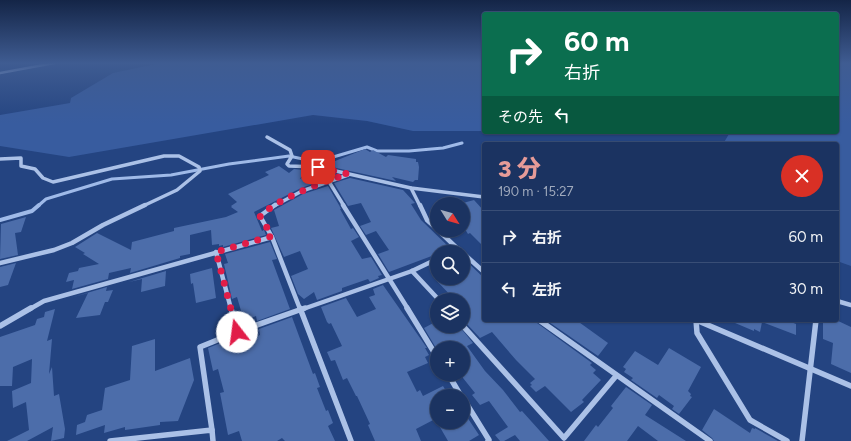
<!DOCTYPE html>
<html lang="ja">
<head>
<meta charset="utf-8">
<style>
  body { margin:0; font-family:Figtree,"Noto Sans JP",sans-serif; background:#243b67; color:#f1f3f6; height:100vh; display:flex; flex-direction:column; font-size:15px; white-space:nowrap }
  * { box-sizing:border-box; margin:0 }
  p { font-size:13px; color:#a0aabd }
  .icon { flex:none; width:22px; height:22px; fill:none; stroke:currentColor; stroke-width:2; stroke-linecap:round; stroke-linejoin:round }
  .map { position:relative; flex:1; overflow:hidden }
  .side { position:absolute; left:482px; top:142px; width:357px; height:180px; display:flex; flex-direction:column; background:#1b3361; border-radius:4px; box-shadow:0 1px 3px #0004,0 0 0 1px #394e76 }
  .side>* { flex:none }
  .guide { position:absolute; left:482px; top:12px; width:357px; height:122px; border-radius:4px; box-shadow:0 1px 3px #0004,0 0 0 1px #394e76; background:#0b6e4f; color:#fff; overflow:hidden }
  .needle { width:26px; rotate:127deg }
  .tools { position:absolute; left:430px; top:197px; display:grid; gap:8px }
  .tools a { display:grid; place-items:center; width:40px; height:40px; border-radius:50%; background:#1b3361; box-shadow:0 1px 3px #0004,0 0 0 1px #394e76; font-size:20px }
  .pin { position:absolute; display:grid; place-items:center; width:34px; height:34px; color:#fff; margin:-17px; border-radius:8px; box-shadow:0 2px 6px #0006 }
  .me { position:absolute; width:44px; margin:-22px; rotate:345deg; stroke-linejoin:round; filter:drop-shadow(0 0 3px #0008) }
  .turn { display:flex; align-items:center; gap:14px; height:84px; padding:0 16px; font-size:18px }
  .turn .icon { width:52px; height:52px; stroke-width:2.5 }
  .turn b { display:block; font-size:28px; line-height:34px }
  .then { display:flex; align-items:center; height:38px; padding:0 16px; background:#0003; gap:8px; font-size:15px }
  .round { display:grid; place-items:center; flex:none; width:42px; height:42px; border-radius:21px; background:#243b67 }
  .head { display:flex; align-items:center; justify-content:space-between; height:68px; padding:0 16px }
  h1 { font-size:24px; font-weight:800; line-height:30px; color:#e69b98 }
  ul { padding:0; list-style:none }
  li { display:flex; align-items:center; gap:12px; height:52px; padding:0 16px; border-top:1px solid #394e76 }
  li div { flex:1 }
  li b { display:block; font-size:15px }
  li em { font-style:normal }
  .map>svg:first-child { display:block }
  .green { fill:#385c9f }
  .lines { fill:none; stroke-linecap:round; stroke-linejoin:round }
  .stream-far1 { stroke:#9fbae8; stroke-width:3 }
  .stream { stroke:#9fbae8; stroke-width:4 }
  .building { fill:#4c6daa }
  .minor-far3 { stroke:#abc1e7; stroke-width:2.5 }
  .minor-far2 { stroke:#abc1e7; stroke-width:3.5 }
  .minor-far1 { stroke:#abc1e7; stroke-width:4.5 }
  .minor { stroke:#abc1e7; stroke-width:5.5 }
  .route { stroke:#e11d48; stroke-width:7; stroke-dasharray:0 12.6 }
</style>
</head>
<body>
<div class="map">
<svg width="851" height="441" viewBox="0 0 851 441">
  <rect width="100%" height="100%" fill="#244481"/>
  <g class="green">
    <path d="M161,63H484V131H413L367,121L313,115L69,157L0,146V115L70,103L71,98L113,73Z"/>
    <path d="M837,63H851V266L837,261V144H723L729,134L736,132H837Z"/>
  </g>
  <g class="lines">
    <path class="stream-far1" d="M38,206L46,199L112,179L171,175L229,164L289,156L312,161L323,160L367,147L377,151H409L443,148L462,143"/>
    <path class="stream" d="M0,220L32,211L39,205"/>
  </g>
  <g class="building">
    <path d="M365,149L370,152L373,150L386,157L388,155L416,159V162H418L419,167L418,180H415L413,182L392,177L396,181L327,166L335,161Z"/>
    <path d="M279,166L289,173L294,169L305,170L300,179L318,170L338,175L330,178L327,177L325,180L301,188L254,212L262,231L264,230L266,235L223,247V245L219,246V244L212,245L211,230L190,235V254L180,256V258L130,273L131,268L109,273L108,279L72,289L74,280L66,282L69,273L78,271L79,268L99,264L83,254L85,253L75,247L97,233L131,250L132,242L174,231V228L226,217L238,212L231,207L232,206H231L237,202L228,194L269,175L265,172Z"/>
    <path d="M350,178L403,190L415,203L411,204L421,220L451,249L449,252L437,250V254L389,272L378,254L389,250L376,231L366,235L360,226L371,222L361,203L348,206L334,183Z"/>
    <path d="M328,186L339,205L341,209H340L351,229L353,228L359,237L351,241L362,259L371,257L382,275L378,276L379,278L370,282L368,279L342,288V291L317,300L314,292L304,299L298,294L291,276L308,269L300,251L284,257L271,228L279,226L274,210L303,194Z"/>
    <path d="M474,200L484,211V247L470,233L468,234L463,226V203Z"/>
    <path d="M26,217L21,232L15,233L18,255L0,259L1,224Z"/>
    <path d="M270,242L277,259L272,260L290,309L257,321L256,316L244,321L237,297L232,299L224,264L228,263L225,254Z"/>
    <path d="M463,258L484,278V320H535L537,323L592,363L590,365L596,370L593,373L601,380L582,400L584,402L571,412L545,386L536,392L530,386L532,385L530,383L535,379L516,360L492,332L480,338L466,323L463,322V300H455L434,278H463Z"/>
    <path d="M16,263L8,285L0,287V267Z"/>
    <path d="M212,268L216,298L196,303L193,283L191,284L190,274Z"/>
    <path d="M166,271L165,286L141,292L142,279L129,282Z"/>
    <path d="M383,285L427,348H425L429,355L425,357L428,363L407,372L417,392L420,390L423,396L443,386L449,396H437V418L416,429L421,441H375L368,425L370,424L357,396H356L347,378L343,380L335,360L331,361L327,352L342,346L331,323L329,324L327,322L321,307L346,298L357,317L376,309L369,297L375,295L373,289Z"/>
    <path d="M107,287L106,291L113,290L108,302H105L100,315L76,318L88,293L70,298Z"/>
    <path d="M55,309L47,341L52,339L49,374L52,367L54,396L59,394L65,429L64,438L51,441L53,427L27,441H7L29,430L26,402L13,408L12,391L31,383L32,359L13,367L12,386H0V337L35,325L37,319L44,317L45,312Z"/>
    <path d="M292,317L313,374L315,373L320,387L317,388L326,411L328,410L333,423L328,426L335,441H285L282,438L277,441H242L239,431L228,435L220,393L224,392L218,369L213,371L208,348L228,340L229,344L233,343V346L260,335L259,329Z"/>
    <path d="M546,320H576L608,343L598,356Z"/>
    <path d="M728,320H792L791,322L796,324V335L762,322L760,332L754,329V331Z"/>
    <path d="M823,320H836L851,327V373L831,364L833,343L823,339Z"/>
    <path d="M437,321V326H459L473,343L467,346L485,371L503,390L520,412L522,411L549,441H520L515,435L504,441H500L495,435L508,427L489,401L480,405L472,395L475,393L463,378V348H436L424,328Z"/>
    <path d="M155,339V371L190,358L194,380L178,421L160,422V425L125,430V427L104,433L105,425L76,435L77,425L85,422L87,415L102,410L105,388L130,380L132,346Z"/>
    <path d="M669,348L701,367L688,391L691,394L690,396L692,397L679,414L672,409L674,406L659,395L657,398L631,380L633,378L624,372L626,369L623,367L635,351L658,365Z"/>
    <path d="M626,387L652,405L645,415L686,441H658L638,426L627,441H584L596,425L598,427L613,408L611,406Z"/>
    <path d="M714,409L750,433L752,428L755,429V428L778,441H714L712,438L702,430Z"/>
    <path d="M463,411L479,435L469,441H448L437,422H463Z"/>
  </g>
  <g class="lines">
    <path class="minor-far3" d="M0,73L54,63"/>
    <g class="minor-far2">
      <path d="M267,137L290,150L292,156L287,164L289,166L318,167L411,188L484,197"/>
      <path d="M0,159L21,158V166L35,169L43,178L53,182L164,156H179L199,167L200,171L177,190L143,206"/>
      <path d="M328,180L344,206"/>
      <path d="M411,188L420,206"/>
      <path d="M274,206L302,191L348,175"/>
    </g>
    <g class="minor-far1">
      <path d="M275,205L260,216L272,237L300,309"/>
      <path d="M343,205L408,309"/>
      <path d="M420,205L427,220L437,229"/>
      <path d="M438,230L461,252"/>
      <path d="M216,252L231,309"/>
      <path d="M453,252L459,249"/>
      <path d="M463,253L484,272"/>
      <path d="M0,263L54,250L72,243L103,225L145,205"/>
      <path d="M412,271L439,300"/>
      <path d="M837,301L851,305"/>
      <path d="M30,309L44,301L272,237"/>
      <path d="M303,309L412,271L437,259"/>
    </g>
    <g class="minor">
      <path d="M231,308L237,332"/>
      <path d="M300,308L351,441"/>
      <path d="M407,308L437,357"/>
      <path d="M539,320L710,441"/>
      <path d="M696,320L851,386"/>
      <path d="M696,320L697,333L750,420L787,441"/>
      <path d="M0,326L31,308"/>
      <path d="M463,326L564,438L616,376"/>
      <path d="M448,374L461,396"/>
      <path d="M463,398L489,440L488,441"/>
      <path d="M212,430L200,347L237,332L305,308"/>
      <path d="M110,441L212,430L213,441"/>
      <path d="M802,441L816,320"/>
    </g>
  </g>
  <linearGradient id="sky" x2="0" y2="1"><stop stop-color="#142547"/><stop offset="0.51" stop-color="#3f5c92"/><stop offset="1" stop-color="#3f5c92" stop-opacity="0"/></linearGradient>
  <rect width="851" height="124" fill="url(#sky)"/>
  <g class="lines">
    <path class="route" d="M237,332L216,252L272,236L260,216C279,198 322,182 348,174L318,167"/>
  </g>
</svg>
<div class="tools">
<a><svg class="needle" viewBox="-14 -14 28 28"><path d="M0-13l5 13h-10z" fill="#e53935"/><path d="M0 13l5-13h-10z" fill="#a0aabd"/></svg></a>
<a><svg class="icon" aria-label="search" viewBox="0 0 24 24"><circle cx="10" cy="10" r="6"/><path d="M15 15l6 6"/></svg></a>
<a><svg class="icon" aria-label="layers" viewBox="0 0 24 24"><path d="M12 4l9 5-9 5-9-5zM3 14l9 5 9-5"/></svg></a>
<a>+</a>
<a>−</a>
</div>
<div class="pin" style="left:318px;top:167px;background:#d93025"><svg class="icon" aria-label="arrive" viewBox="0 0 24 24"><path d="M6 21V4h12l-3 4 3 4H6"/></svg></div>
<svg class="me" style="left:237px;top:332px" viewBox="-20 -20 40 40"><circle r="19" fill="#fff"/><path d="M0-13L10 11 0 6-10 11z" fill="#e11d48"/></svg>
<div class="guide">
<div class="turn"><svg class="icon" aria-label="right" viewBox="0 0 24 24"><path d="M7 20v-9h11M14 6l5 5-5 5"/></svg><div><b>60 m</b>右折</div></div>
<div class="then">その先<svg class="icon" aria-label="left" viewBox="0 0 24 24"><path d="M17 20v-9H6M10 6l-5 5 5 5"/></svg></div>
</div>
<section class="side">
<div class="head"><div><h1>3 分</h1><p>190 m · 15:27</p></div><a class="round" style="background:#d93025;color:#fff"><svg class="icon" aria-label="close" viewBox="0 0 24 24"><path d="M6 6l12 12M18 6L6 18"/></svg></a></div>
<ul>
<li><svg class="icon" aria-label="right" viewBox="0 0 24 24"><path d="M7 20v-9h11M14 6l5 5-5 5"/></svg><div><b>右折</b></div><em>60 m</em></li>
<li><svg class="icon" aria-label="left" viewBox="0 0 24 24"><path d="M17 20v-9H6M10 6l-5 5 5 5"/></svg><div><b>左折</b></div><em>30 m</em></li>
</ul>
</section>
</div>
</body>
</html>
